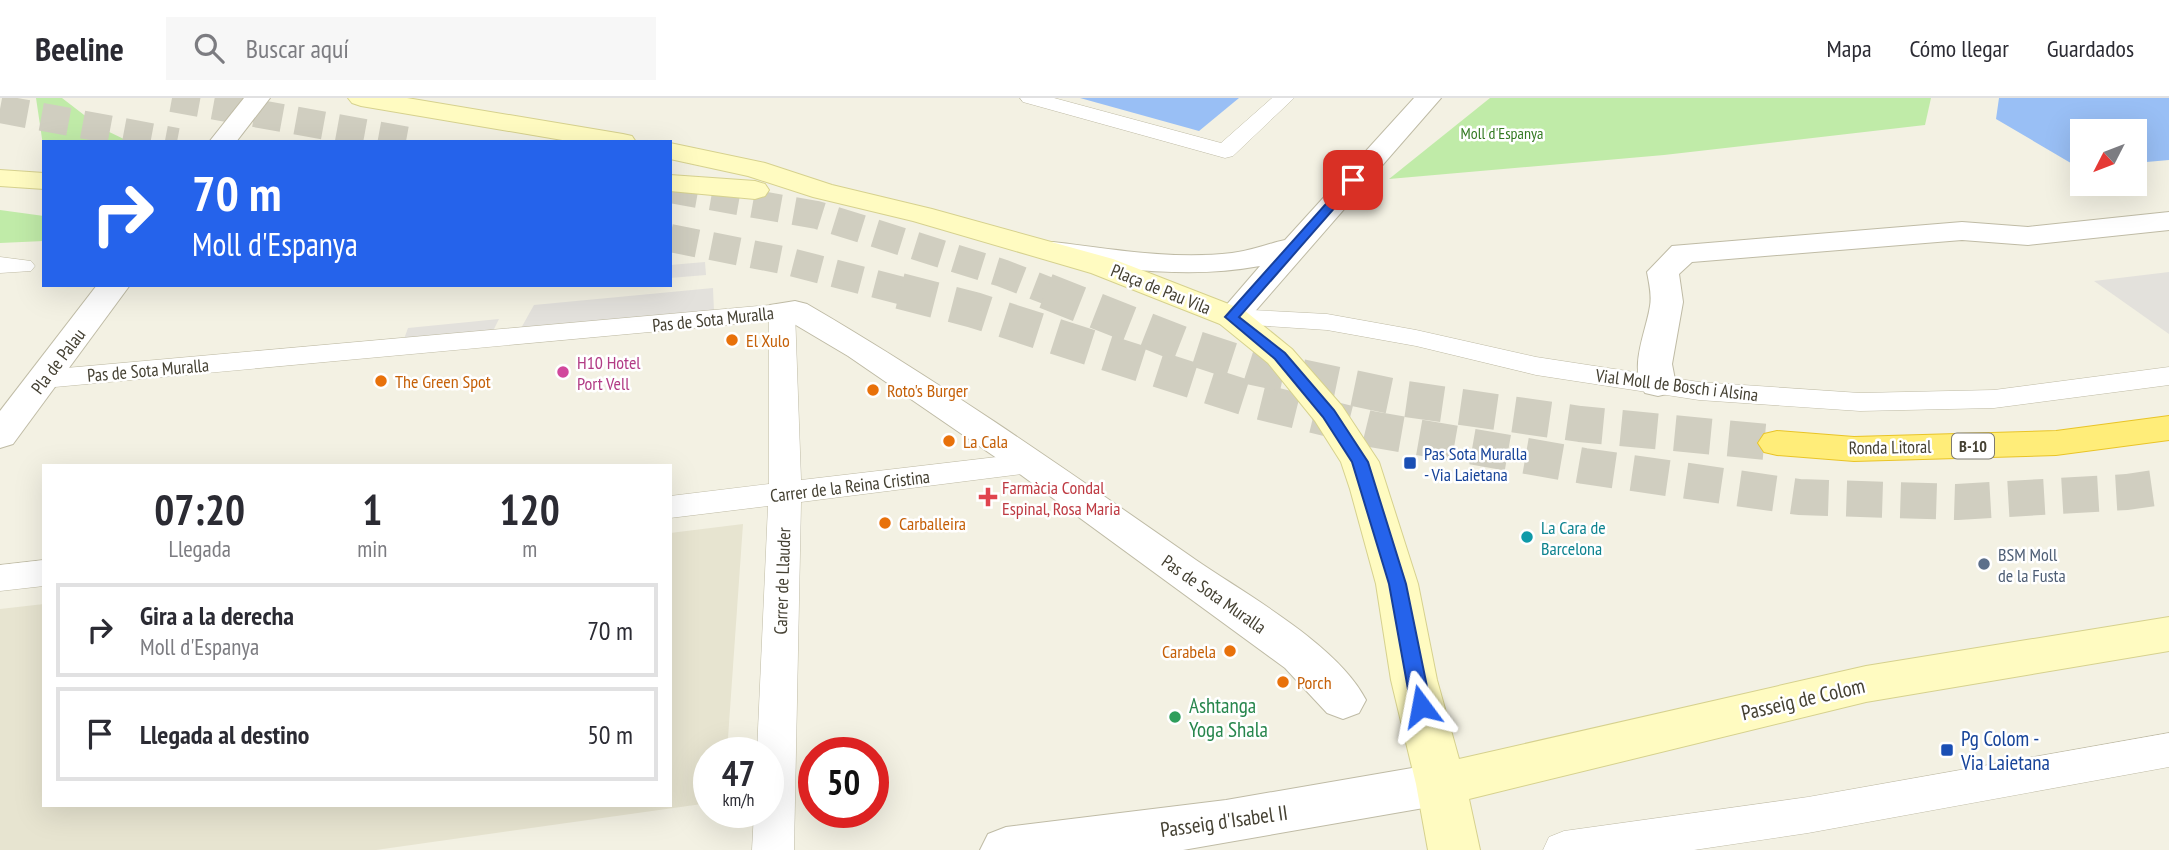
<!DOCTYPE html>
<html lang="es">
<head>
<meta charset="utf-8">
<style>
  body { margin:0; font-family:"PT Sans Narrow",sans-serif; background:#f7f7f7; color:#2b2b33; height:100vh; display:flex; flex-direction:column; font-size:26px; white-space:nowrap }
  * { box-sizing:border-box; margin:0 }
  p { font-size:23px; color:#7c7c81 }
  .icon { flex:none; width:38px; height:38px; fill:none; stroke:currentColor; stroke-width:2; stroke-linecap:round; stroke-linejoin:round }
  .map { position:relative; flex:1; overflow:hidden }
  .drawer { position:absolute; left:42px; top:366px; width:630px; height:343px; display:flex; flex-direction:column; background:#fff; border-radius:0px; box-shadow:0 7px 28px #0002 }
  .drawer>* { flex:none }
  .top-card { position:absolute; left:42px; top:42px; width:630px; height:147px; border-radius:0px; box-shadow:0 7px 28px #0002; background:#2563eb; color:#fff; overflow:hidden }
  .needle { width:46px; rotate:228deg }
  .controls { position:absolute; left:2070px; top:21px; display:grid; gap:14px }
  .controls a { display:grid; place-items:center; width:77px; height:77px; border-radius:0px; background:#fff; box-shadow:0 7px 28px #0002; font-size:35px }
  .speed { position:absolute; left:693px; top:639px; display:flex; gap:14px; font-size:35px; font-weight:700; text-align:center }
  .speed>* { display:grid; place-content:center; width:91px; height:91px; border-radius:50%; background:#fff; box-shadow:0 7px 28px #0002; line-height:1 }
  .speed small { font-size:18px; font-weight:400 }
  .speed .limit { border:10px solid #d22; background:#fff; color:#111 }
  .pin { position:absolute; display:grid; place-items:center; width:60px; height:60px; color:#fff; margin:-30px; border-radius:14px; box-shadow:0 4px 10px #0006 }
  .me { position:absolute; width:77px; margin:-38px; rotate:347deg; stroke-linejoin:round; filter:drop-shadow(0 0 5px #0008) }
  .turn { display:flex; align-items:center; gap:24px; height:147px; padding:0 35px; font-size:32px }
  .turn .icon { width:91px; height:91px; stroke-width:2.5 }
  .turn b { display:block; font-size:49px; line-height:60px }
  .eta { display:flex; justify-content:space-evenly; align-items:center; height:119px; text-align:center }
  .eta b { font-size:42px; font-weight:800; line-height:49px }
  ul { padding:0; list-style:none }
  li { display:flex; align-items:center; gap:21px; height:94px; margin:0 14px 10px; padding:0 21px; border:4px solid #e1e1e2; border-radius:0px }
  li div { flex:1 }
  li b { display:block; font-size:26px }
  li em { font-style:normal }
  header { display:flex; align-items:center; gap:42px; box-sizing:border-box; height:98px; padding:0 35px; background:#fff; border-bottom:2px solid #e1e1e2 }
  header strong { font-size:33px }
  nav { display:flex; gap:38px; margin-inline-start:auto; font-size:24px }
  .search { width:490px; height:63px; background:#f7f7f7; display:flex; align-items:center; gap:18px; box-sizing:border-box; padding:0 24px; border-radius:0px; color:#7c7c81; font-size:26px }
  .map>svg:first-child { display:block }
  .residential { fill:#e7e4d0 }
  .green { fill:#c0eba8 }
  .parking { fill:#e3e1dc }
  .water { fill:#99bff5 }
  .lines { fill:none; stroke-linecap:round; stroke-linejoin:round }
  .trunk-tunnel-far1 { stroke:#d0cec0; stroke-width:28; stroke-dasharray:28 14; stroke-linecap:butt }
  .trunk-tunnel { stroke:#d0cec0; stroke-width:36; stroke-dasharray:36 18; stroke-linecap:butt }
  .service-casing { stroke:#bfbba5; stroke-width:1 }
  .pedestrian-casing { stroke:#bfbba5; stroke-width:2 }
  .tertiary-casing { stroke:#bfbba5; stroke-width:2 }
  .secondary-casing { stroke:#d6d18e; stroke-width:2 }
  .trunk-casing { stroke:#e9c427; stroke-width:2 }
  .service { fill:#fff; fill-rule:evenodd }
  .pedestrian { fill:#fff; fill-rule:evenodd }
  .tertiary { fill:#fff; fill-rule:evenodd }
  .secondary { fill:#fffbc1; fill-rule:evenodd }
  .trunk { fill:#ffed79; fill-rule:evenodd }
  .route { fill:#2563eb; stroke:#184099; stroke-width:2 }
  .food-dot { fill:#e8710a; stroke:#fff; stroke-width:2.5 }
  .hotel-dot { fill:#d1479c; stroke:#fff; stroke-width:2.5 }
  .transit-dot { fill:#1a4fb4; stroke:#fff; stroke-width:2.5 }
  .health-dot { fill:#e0444e; stroke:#fff; stroke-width:2.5 }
  .culture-dot { fill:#0f9aa8; stroke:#fff; stroke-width:2.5 }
  .service-dot { fill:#5c6f8a; stroke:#fff; stroke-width:2.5 }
  .leisure-dot { fill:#2e9e5b; stroke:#fff; stroke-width:2.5 }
  .labels { text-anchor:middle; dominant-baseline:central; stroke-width:5; stroke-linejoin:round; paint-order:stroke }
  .far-park-label { font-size:16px; fill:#347a22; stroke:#fff }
  .shield { fill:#fff; stroke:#7d7a70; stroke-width:2 }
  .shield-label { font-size:16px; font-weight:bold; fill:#454133 }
  .street-label { font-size:18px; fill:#454133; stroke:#fff }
  .food-label { font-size:18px; fill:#c56008; stroke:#fff; text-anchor:start }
  .hotel-label { font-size:18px; fill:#b23c85; stroke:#fff; text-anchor:start }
  .transit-label { font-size:18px; fill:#164399; stroke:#fff; text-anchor:start }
  .health-label { font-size:18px; fill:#be3a42; stroke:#fff; text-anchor:start }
  .culture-label { font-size:18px; fill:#0d838f; stroke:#fff; text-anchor:start }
  .service-label { font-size:18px; fill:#4e5e75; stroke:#fff; text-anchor:start }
  .near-street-label { font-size:21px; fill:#454133; stroke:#fff }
  .near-leisure-label { font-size:21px; fill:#27864d; stroke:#fff; text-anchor:start }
  .near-transit-label { font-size:21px; fill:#164399; stroke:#fff; text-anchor:start }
</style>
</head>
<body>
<header>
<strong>Beeline</strong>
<div class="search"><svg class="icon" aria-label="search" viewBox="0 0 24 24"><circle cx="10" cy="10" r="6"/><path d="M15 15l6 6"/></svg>Buscar aquí</div>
<nav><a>Mapa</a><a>Cómo llegar</a><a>Guardados</a></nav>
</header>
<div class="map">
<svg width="2169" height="752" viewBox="0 0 2169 752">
  <rect width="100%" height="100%" fill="#f3f1e3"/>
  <path class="residential" d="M743,426L727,654H709V705L376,752H0V511L44,506V707H670V435Z"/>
  <g class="green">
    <path d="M36,0H62L101,30L130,44H44V54Z"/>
    <path d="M1490,0H1931L1925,27L1664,57L1389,81Z"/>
    <path d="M0,112L44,118V143L0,145Z"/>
  </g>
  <g class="parking">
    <path d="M705,164L706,177L670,180V167Z"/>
    <path d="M2169,174V236L2094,183Z"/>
    <path d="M713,190L714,214L520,232L534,207Z"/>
    <path d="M499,221L493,233L404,241L408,230Z"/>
  </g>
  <g class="water">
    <path d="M1080,0H1239L1199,33Z"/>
    <path d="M1999,0H2169V62L2135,65V33H2082L2081,71L1996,21Z"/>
  </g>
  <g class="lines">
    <g class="trunk-tunnel-far1">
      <path d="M172,0L414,44"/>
      <path d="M0,11L177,44"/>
      <path d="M670,91L817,117L1002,175L1051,194"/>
      <path d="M670,140L787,163L907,194"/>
    </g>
    <g class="trunk-tunnel">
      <path d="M900,193L974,212L1253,302L1371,331L1584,368L1799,399L1957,404L2127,394L2169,388"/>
      <path d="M1046,193L1181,246L1252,269L1406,301L1580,326L1777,345"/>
    </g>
    <g class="service-casing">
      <g id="service">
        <path d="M1020,0H1054L1221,45L1272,0H1294L1233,58L1225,60L1023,4Z"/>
        <path d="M0,159L31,163L35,168L31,173L0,175Z"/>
        <path d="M782,206L791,208L795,214L801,382L1030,355L1041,358L1046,365L1041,372L1030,375L801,404L794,752H752L754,714H768V654H757L768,408L670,420V398L769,386V223L44,290L34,287L30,281L34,275L44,272Z"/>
        <path d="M1232,211L1327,216L1416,232L1536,259L1699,284L1860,295L1994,292L2169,269V287L1994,310L1860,313L1699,302L1536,277L1416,248L1327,232L1222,225L1219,219L1222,213Z"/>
        <path d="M44,462V488L0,493V467Z"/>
        <path d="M2169,635V669L1808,735L1694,752H1543L1549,739L1564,733L1808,699Z"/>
      </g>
    </g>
    <g class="pedestrian-casing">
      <g id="pedestrian">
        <path d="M2169,114V132L2028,147L1962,142L1692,164L1679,176L1683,204L1672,266L1676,287L1671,295L1658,298L1645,295C1628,269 1646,235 1650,208C1652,197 1649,185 1647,174L1672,148L1962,124L2028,129Z"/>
        <path d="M795,203L807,206C941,284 1068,373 1196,462C1247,497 1338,547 1366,602L1359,615L1343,621L1327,615L1285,570L1017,374L848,258L789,223L770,221L766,214L770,207Z"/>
      </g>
    </g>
    <g class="tertiary-casing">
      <g id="tertiary">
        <path d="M244,0H270L236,44H209Z"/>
        <path d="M1414,0H1441L1244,226L1232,229L1220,226L1216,219L1260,168C1191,181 1123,171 1053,162L1042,159L1038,153L1042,147L1053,144C1112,151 1172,162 1232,155C1250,153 1267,146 1285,142Z"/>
        <path d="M97,187H130L13,346L0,350V313Z"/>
        <path d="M1441,665L1458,671L1466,686L1458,701L1441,707L1183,752H980L988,736L1006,729L1226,702Z"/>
      </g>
    </g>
    <g class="secondary-casing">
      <g id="secondary">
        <path d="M348,0H407L623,36L632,38L636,44H574L361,8L352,5Z"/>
        <path d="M670,45L765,65L832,87L932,111L1113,161L1244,212L1292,251L1342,308L1379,364L1418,486L1437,582L1459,661L1866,568L2169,519V553L1866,604L1469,701L1480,752H1428L1416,686L1391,582L1376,486L1350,391L1341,364L1315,323L1268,265L1220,226L1091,175L913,123L813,99L748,78L670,61Z"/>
        <path d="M0,72L44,75V91L0,88Z"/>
        <path d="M670,77L755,83L765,86L769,92L765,98L755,101L670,93Z"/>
      </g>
    </g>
    <g class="trunk-casing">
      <path id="trunk" d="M2169,318V342L2056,357L1854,363L1777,357L1764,354L1758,345L1764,336L1777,333L1854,339L2056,333Z"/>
    </g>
    <use href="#service" class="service"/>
    <use href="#pedestrian" class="pedestrian"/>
    <use href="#tertiary" class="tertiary"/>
    <use href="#secondary" class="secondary"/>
    <use href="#trunk" class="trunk"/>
  </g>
  <path class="route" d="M1349,80L1359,82L1239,219L1285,255L1334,312L1368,364L1406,486L1431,608L1428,613L1421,616L1414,613L1411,608L1389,486L1352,364L1323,319L1275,261L1225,219Z"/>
  <g class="food-dot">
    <circle cx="732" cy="242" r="7"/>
    <circle cx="381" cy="283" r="7"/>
    <circle cx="873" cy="292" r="7"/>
    <circle cx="949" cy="343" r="7"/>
    <circle cx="885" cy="425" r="7"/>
    <circle cx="1230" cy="553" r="7"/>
    <circle cx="1283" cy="584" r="7"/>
  </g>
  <circle class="hotel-dot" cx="563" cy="274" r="7"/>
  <g class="transit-dot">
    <rect x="1403" y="358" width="14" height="14" rx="3.5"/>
    <rect x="1940" y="645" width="14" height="14" rx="3.5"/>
  </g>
  <path class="health-dot" d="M984.5 388.5h7v7h7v7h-7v7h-7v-7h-7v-7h7z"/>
  <circle class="culture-dot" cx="1527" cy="439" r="7"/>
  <circle class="service-dot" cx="1984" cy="466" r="7"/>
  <circle class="leisure-dot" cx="1175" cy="619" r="7"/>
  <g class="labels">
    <g class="far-park-label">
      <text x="1502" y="35">Moll d'Espanya</text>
    </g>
    <rect class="shield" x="1952" y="335.5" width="42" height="25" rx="5"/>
    <g class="shield-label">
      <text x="1973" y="348">B-10</text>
    </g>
    <g class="street-label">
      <text transform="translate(1161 191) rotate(22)">Plaça de Pau Vila</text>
      <text transform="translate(713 221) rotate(-6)">Pas de Sota Muralla</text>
      <text transform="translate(58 263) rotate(-53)">Pla de Palau</text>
      <text transform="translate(148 272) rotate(-5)">Pas de Sota Muralla</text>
      <text transform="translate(1677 287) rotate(7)">Vial Moll de Bosch i Alsina</text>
      <text transform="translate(1890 349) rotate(-1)">Ronda Litoral</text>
      <text transform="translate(850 388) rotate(-7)">Carrer de la Reina Cristina</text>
      <text transform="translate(782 483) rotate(-88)">Carrer de Llauder</text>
      <text transform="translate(1214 496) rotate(35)">Pas de Sota Muralla</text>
    </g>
    <g class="food-label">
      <text x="746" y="242">El Xulo</text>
      <text x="395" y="283">The Green Spot</text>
      <text x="887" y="292">Roto's Burger</text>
      <text x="963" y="343">La Cala</text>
      <text x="899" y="425">Carballeira</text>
      <text x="1216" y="553" text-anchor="end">Carabela</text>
      <text x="1297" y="584">Porch</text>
    </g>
    <g class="hotel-label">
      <text x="577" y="264">H10 Hotel<tspan x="577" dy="21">Port Vell</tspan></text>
    </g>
    <g class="transit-label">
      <text x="1424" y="355">Pas Sota Muralla<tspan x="1424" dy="21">- Via Laietana</tspan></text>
    </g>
    <g class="health-label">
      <text x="1002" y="389">Farmàcia Condal<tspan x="1002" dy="21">Espinal, Rosa Maria</tspan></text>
    </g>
    <g class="culture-label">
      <text x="1541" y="429">La Cara de<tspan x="1541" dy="21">Barcelona</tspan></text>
    </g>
    <g class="service-label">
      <text x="1998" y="456">BSM Moll<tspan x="1998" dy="21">de la Fusta</tspan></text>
    </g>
    <g class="near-street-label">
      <text transform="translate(1803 601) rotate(-13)">Passeig de Colom</text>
      <text transform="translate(1224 723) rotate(-8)">Passeig d'Isabel II</text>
    </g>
    <g class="near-leisure-label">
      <text x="1189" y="607">Ashtanga<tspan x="1189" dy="24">Yoga Shala</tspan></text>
    </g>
    <g class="near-transit-label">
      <text x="1961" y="640">Pg Colom -<tspan x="1961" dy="24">Via Laietana</tspan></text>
    </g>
  </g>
</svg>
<div class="controls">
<a><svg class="needle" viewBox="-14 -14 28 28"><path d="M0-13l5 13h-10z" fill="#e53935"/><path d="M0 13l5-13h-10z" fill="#7c7c81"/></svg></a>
</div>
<div class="speed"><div>47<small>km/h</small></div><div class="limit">50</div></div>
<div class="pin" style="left:1353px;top:82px;background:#d93025"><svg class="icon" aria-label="arrive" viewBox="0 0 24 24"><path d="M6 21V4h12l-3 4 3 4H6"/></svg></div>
<svg class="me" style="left:1421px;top:608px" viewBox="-20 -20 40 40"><path d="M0-17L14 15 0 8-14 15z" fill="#2563eb" stroke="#fff" stroke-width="4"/></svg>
<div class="top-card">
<div class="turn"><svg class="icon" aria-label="right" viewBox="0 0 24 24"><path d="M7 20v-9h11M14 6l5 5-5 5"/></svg><div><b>70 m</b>Moll d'Espanya</div></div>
</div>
<section class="drawer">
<div class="eta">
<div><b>07:20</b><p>Llegada</p></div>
<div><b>1</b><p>min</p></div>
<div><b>120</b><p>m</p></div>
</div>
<ul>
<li><svg class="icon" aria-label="right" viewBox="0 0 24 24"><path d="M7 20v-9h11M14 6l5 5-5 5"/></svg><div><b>Gira a la derecha</b><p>Moll d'Espanya</p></div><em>70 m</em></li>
<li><svg class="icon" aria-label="arrive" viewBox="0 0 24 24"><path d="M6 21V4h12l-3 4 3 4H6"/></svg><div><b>Llegada al destino</b></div><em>50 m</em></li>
</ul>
</section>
</div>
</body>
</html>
